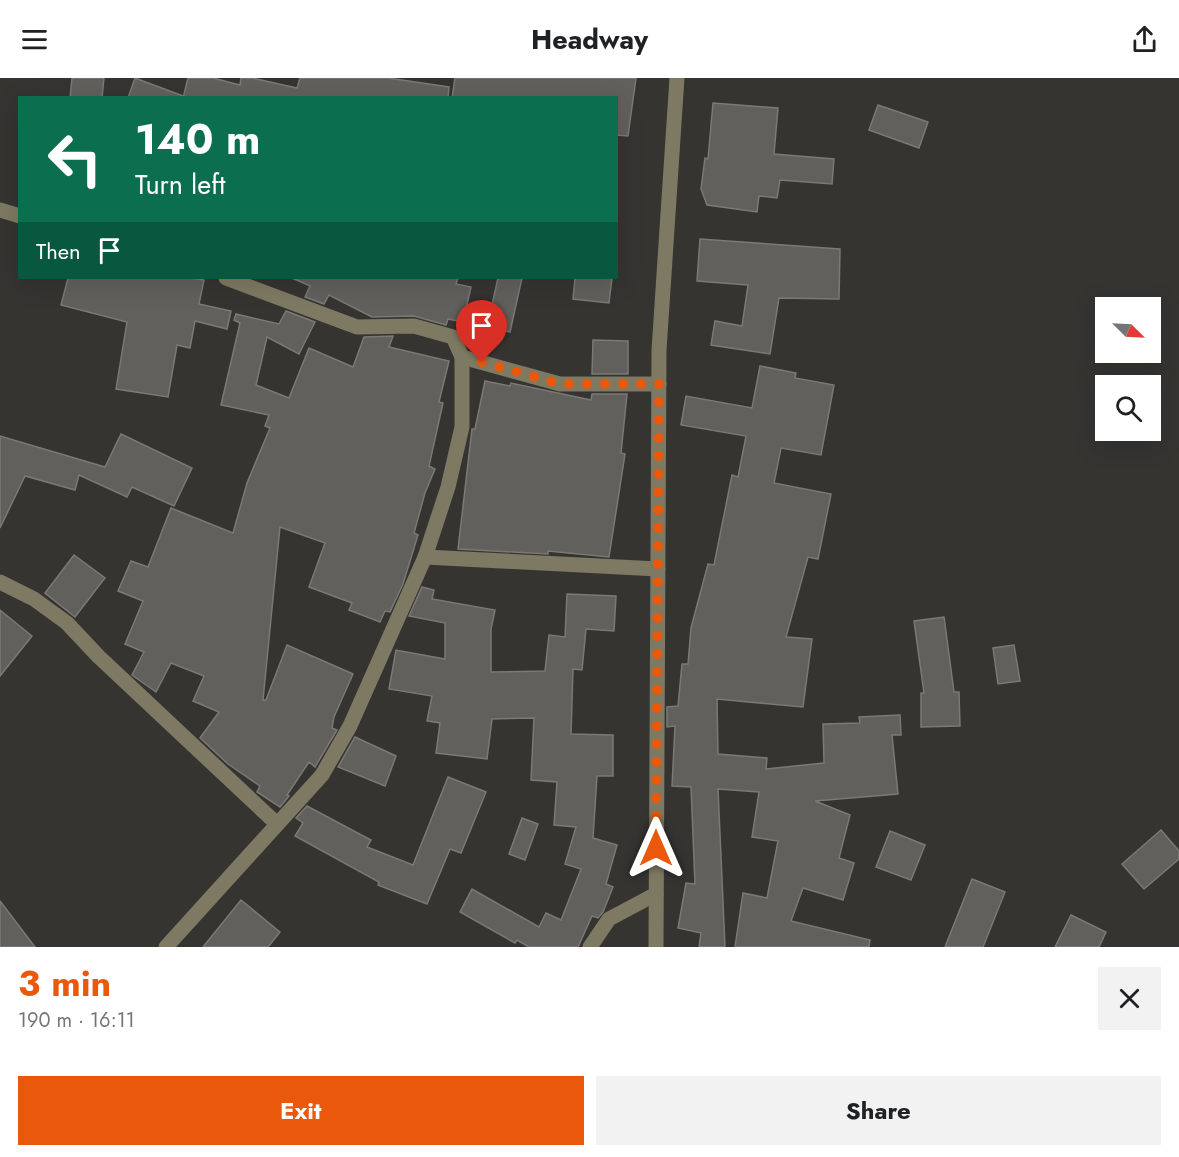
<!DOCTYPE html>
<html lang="en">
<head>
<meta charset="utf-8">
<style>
  body { margin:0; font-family:Jost,sans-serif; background:#f2f2f2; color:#202124; height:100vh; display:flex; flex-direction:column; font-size:22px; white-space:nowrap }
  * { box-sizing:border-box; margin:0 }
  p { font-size:20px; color:#757577 }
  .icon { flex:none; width:33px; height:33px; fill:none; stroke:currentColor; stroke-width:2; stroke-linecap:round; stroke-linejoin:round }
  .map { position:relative; height:869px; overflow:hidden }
  .details { display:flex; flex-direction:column; background:#fff; flex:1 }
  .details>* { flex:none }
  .hud { position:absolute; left:18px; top:18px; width:600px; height:183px; border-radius:0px; box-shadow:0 6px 24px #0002; background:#0b6e4f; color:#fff; overflow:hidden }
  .needle { width:39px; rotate:114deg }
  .controls { position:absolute; left:1095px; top:219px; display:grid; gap:12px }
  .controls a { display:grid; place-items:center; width:66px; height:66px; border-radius:0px; background:#fff; box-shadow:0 6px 24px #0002; font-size:30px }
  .pin { position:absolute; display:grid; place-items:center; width:51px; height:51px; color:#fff; margin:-62px -26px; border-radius:50% 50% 50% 0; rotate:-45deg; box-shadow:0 0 6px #0007 }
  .pin .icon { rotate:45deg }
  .me { position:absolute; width:66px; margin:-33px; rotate:0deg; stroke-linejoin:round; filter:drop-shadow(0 0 4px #0008) }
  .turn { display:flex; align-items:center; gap:21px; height:126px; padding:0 18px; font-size:27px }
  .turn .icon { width:78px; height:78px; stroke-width:2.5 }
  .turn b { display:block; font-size:42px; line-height:51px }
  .then { display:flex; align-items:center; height:57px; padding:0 18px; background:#0003; gap:12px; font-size:22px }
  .round { display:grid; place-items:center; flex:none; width:63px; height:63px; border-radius:0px; background:#f2f2f2 }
  .head { display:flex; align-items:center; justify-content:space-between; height:102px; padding:0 18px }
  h1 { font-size:36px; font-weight:700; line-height:45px; color:#ea580c }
  .cta { display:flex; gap:12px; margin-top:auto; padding:12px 18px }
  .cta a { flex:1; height:69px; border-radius:0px; background:#ea580c; color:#fff; font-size:24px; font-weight:700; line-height:69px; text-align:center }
  .cta a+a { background:#f2f2f2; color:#202124 }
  header { display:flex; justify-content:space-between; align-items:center; height:78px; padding:0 18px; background:#fff; font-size:27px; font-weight:700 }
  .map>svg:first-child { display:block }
  .building { fill:#61605c; stroke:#7a7975; stroke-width:1.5 }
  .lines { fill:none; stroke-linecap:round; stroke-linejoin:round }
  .minor { stroke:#7e7962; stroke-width:15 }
  .route { stroke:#ea580c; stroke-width:10; stroke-dasharray:0 18 }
</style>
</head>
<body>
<header><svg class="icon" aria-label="menu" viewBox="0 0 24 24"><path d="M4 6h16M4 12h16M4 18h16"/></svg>Headway<svg class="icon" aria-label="share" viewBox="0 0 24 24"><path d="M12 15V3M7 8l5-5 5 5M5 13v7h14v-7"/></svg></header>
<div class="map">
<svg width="1179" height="869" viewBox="0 0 1179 869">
  <rect width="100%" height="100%" fill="#353431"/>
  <g class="building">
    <path d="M72,0H104L102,20H70Z"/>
    <path d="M135,0L183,18L182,20H128Z"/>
    <path d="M188,0H213L240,7L241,0H252L297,10L300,0H388L449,9L448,20H183Z"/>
    <path d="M455,0H636L628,58L616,57V20H452Z"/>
    <path d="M713,25L778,30L774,76L834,81L832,106L780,102L777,120L759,118L757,134L707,127L701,111L705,80L708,81Z"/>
    <path d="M878,27L928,44L919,70L869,52Z"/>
    <path d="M700,161L840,171L839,221L779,220L770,276L711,267L715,243L742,248L748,207L697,203Z"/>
    <path d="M68,200H191L204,202L199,226L231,233L227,251L195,243L190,270L177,267L168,319L116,311L127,244L61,227Z"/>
    <path d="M292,200H458L456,206L471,209L463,244L448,241L446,247L414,238L372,239L329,217L324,226L305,219L310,208Z"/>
    <path d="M498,200H522L510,254L487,249Z"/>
    <path d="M575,200H612L609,225L573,221Z"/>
    <path d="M286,233L315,244L299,276L267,259L256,307L289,320L309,270L353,289L364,259L393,258L389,269L449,283L439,324L443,325L429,388L435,391L425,415L414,455L418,457L403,506L390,534L385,533L380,544L349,532L352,525L309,509L325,465L280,449L263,622H266L287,567L353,596L334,639L332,650L337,652L315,689L309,684L287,717L289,718L280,729L257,714L260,708L228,686L200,660L219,634L193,623L204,598L171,585L156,614L132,597L144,574L125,566L143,523L118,513L131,483L148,489L171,430L233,455L247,405L270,350L265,348L269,337L221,327L240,245L234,242L236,236L279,246Z"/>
    <path d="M593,262L628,263V296H592Z"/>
    <path d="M760,288L796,295L795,300L834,307L821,377L781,370L774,405L831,416L818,481L808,479L786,559L812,561L803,629L717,621L718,676L767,680L766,691L824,685L823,646L860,645L859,639L900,637L901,657H892L898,716L815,723L850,737L839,780L854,785L843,822L803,810L791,843L870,862L869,869H735L743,815L767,820L778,763L752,759L759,714L718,711L725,869H699L701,855L678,850L686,805L695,806L691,709L672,708L675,648L667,649V629L678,628L682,586H688L691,550L708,486L714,487L732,397L738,399L746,358L681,347L686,318L752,330Z"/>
    <path d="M485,303L510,308L511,305L591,322L592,316H627L621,375L625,376L609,479L548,473V476L458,471L472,351H475Z"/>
    <path d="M121,356L192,390L174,428L132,409L127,419L79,397L75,412L25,398L0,450V358L105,389Z"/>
    <path d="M74,477L105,500L75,539L45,515Z"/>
    <path d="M422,509L434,512L432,521L495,532L491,551V594L545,593L549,557L565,559L567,516L616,518L614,553L586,551L582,592L573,591L571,656L613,657V698H597L593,760L617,767L606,806L613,809L603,834L598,840L592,838L578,869H529L517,862L515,865L460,834L472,811L539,849L546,835L561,842L581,791L565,786L576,749L554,747L557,704L531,702L534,640L492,641L487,681L436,675L440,645L427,643L432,618L389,611L396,572L445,581V545L409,538Z"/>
    <path d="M0,532L32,558L0,598Z"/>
    <path d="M944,539L954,614H959L960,648L921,649V615H924L914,543Z"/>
    <path d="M1014,567L1020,603L998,606L993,570Z"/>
    <path d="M355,659L396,678L385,708L338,689Z"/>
    <path d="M448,699L486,714L461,775L450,771L427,826L378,807L379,804L295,758L303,745L296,740L307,728L371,762L367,769L413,787Z"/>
    <path d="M522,740L538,746L525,782L509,776Z"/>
    <path d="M1161,752L1179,773V781L1144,811L1122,786Z"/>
    <path d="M890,753L925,767L911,802L876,789Z"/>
    <path d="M972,801L1005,814L983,869H945Z"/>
    <path d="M241,822L280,854L268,869H203Z"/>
    <path d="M0,823L35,869H0Z"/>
    <path d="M1071,837L1106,854L1099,869H1055Z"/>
  </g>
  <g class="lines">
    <g class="minor">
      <path d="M0,132L20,138"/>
      <path d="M226,200L357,249L414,248L453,259L462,279L560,306H659"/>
      <path d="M425,479L658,491"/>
      <path d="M0,504L34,521L67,545L98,578L277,746"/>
      <path d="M166,869L322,697L350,648L425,479L448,409L462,349V279"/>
      <path d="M590,869L609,841L656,816"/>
      <path d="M656,869L659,272L677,0"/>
    </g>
  </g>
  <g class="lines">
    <path class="route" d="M482,284L560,306H659L656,770"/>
  </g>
</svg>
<div class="controls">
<a><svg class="needle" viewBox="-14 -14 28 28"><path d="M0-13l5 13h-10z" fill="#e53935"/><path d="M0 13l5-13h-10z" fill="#757577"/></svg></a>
<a><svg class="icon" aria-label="search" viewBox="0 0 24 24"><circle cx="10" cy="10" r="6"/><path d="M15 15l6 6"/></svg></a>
</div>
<div class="pin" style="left:482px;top:284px;background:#d93025"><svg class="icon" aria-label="arrive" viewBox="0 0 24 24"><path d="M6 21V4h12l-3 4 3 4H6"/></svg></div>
<svg class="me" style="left:656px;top:770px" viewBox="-20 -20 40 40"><path d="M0-17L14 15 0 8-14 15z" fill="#ea580c" stroke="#fff" stroke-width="4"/></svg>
<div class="hud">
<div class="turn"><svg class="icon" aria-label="left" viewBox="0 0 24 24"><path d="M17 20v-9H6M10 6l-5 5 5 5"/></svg><div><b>140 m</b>Turn left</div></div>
<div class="then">Then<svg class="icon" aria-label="arrive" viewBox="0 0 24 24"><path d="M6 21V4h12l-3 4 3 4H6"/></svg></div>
</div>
</div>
<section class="details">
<div class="head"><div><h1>3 min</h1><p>190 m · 16:11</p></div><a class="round"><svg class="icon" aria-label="close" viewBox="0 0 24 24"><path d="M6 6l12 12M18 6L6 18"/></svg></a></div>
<div class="cta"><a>Exit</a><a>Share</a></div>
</section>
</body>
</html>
